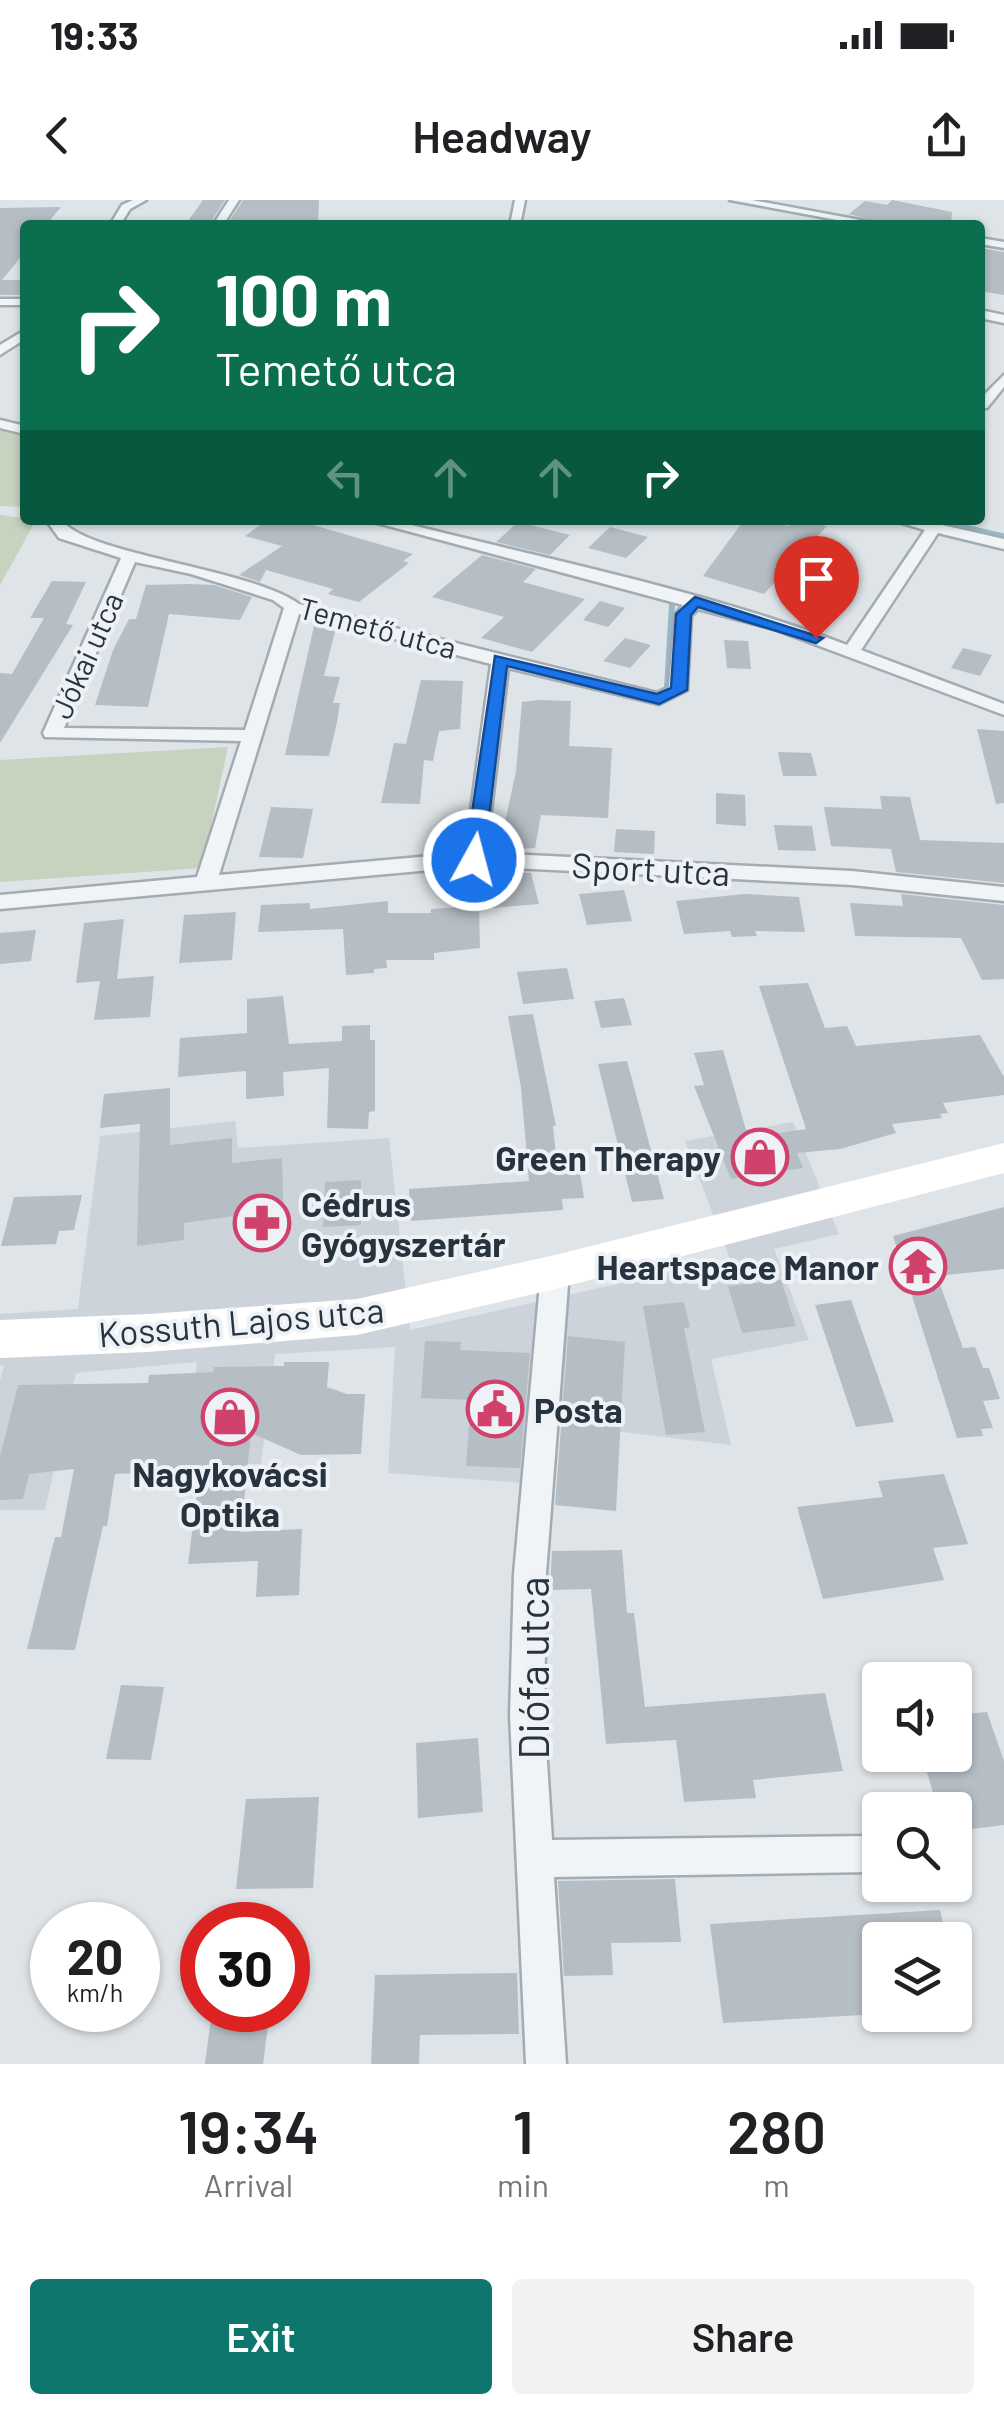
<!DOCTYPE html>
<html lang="en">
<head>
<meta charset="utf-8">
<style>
  body { margin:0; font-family:Barlow,sans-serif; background:#f2f2f2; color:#202124; height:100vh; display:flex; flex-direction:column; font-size:38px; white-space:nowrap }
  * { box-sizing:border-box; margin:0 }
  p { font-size:32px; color:#757577 }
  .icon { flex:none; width:55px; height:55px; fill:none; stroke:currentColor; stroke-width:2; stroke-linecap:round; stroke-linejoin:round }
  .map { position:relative; height:1864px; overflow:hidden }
  .side { display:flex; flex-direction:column; background:#fff; flex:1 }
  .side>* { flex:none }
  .banner { position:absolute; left:20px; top:20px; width:965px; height:305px; border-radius:10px; box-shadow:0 2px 8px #0004; background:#0b6e4f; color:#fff; overflow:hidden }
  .fabs { position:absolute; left:862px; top:1462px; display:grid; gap:20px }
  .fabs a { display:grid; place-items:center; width:110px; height:110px; border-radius:10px; background:#fff; box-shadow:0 2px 8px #0004; font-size:50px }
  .speed { position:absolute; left:30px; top:1702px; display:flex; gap:20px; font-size:50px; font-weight:700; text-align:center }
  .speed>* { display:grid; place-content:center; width:130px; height:130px; border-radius:50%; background:#fff; box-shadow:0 2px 8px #0004; line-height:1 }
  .speed small { font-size:25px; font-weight:400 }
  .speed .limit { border:15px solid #d22; background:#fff; color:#111 }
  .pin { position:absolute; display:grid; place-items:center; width:85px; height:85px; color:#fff; margin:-102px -42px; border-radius:50% 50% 50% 0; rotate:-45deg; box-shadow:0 0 10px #0007 }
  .pin .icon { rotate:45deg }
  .me { position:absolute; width:110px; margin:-55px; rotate:7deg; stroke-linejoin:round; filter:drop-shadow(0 0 8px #0008) }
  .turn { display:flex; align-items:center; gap:35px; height:210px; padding:0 30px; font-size:45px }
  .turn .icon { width:130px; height:130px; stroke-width:2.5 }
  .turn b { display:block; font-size:70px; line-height:85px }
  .lanes { display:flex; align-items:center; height:95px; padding:0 30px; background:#0003; justify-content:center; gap:50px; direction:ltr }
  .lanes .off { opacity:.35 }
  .eta { display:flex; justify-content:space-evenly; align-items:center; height:170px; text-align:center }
  .eta b { font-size:60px; font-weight:600; line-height:70px }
  .button { display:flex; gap:20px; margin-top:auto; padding:20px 30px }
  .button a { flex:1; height:115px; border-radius:10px; background:#0f766e; color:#fff; font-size:40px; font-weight:600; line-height:115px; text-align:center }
  .button a+a { background:#f2f2f2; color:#202124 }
  .status { display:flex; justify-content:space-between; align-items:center; height:70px; padding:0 50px; background:#fff; direction:ltr }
  .status svg { height:28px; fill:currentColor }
  header { display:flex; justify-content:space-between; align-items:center; height:130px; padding:0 30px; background:#fff; font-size:45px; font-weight:600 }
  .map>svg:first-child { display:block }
  .built { fill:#ccd3da }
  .green { fill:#c7d2bf }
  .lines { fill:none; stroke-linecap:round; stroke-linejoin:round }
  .stream-far1 { stroke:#99b7c9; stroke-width:5 }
  .stream { stroke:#99b7c9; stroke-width:6 }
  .building { fill:#b6bec5 }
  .street-casing { stroke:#a3acb2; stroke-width:5 }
  .street { fill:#f1f4f6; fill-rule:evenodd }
  .secondary { fill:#fff; fill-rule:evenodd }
  .route { fill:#1a73e8; stroke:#114b97; stroke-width:2.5 }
  .labels { text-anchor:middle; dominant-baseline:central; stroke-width:8; stroke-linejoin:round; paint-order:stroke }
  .far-street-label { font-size:30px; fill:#27343f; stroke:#eef2f6 }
  .street-label { font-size:35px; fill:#27343f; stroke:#eef2f6 }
  .poi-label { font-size:35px; font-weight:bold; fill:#27343f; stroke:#eef2f6; text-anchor:end }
  .near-street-label { font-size:42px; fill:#27343f; stroke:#eef2f6 }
</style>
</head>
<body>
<div class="status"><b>19:33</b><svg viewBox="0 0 49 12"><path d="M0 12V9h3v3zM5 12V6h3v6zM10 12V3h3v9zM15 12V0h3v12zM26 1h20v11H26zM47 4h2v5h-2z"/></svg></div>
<header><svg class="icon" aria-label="back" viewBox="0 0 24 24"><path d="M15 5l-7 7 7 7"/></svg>Headway<svg class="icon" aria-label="share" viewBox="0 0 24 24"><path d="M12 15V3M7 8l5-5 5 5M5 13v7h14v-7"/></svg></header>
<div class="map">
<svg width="1004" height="1864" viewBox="0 0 1004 1864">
  <rect width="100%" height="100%" fill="#dee4e8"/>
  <path class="built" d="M235,921L238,948L389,938L410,1130L730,1059L685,941L793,922L839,1034L774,1049L809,1140L711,1159L731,1245L531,1221L525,1283L388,1273L395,1147L275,1154L261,1264H188L197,1162L76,1173L45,1310H0V1181L4,1165H0V1114L78,1109L100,936Z"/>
  <g class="green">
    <path d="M0,229L25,235V307L0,306Z"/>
    <path d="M0,315L36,320L0,385Z"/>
    <path d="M228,547L202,668L0,682V560Z"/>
  </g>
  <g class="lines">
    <path class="stream-far1" d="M935,320L1004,336"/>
    <path class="stream" d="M667,488L672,405"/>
  </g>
  <g class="building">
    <path d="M203,0H225L209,25L186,24Z"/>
    <path d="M243,0H319L318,25H227Z"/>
    <path d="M892,0L952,12L951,25H891L849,14L865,1L887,5Z"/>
    <path d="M61,7L46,25H25V52L2,80H25V95H0V8Z"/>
    <path d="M980,48L1004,52V95L980,91Z"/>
    <path d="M267,320H296L413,354L403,361L409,363L359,402L328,394L333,389L266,370L260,382L239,375L282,346L245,336Z"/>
    <path d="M744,320L789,326L793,320H828L824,326H827L764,394L703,376Z"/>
    <path d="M518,322L570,335L550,355L496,342Z"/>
    <path d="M610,327L648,337L626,358L588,348Z"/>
    <path d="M482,355L536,369L523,382L585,399L532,452L481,438L504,417L432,397Z"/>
    <path d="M52,381L86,382L66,424L73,425L0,543V473L12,474L44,418H30Z"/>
    <path d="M189,384L214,385L252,397L240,420L169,414L148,507L95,505L113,450L129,419H136L146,385Z"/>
    <path d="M812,392L837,399L821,418L795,411Z"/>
    <path d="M600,401L625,408L608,427L583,420Z"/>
    <path d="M314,426L335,431L324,476L340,477L333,503H340L337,522L329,556L285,555Z"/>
    <path d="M625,438L651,445L630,468L603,461Z"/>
    <path d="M724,440L748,441L751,469L727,468Z"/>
    <path d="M963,448L992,455L980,476L951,468Z"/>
    <path d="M421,480L463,481L460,529L439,531L433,561L424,560L420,604L381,603L394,543L406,544Z"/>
    <path d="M539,500L571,501L569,546L612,548L608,618L541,615L535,648L499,650L516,571L522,502Z"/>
    <path d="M977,529L1004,531V603L996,604Z"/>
    <path d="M778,552L811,553L817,576H783Z"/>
    <path d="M716,593L745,595L746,626L716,624Z"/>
    <path d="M880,596L910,597L920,640L1004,643V683L896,672L891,649L831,646L824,607L882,609Z"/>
    <path d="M271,607L313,609L303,658L259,657Z"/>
    <path d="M774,625L812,626L816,651L778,650Z"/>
    <path d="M616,629L655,631L654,654L614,652Z"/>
    <path d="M497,671L531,673L539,704L491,708L486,681L496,680Z"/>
    <path d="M624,690L632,721L587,725L579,694Z"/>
    <path d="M744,694L799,697L805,732L755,731L757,736L732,737L730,731L684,734L676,701Z"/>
    <path d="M901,694L1004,705V779L982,780L961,738L855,736L850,703L903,706Z"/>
    <path d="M388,701V713H431V709L479,706L480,748L434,753V760H386L387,768L374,769V773L346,775L343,729L258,732L261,705L310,703V709Z"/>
    <path d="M236,712L232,760L179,763L184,715Z"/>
    <path d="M124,719L117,779L154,776L150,817L94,820L100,781L76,783L84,723Z"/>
    <path d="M36,730L31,761L0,764V733Z"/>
    <path d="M567,768L574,799L523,804L517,772Z"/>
    <path d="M808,783L825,828L847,826L856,846L980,835L1004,877V895L943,903L948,913L940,914L942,918L892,924L896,933L840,949L797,953L803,968L731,979L694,886L704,885L694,853L723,850L746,930L757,929L760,936L806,929L759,786Z"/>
    <path d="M283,796L289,844L342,841V826L370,825V840H375V911L369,912L368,929L327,928L329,868L283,872L284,896L246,899V871L178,877L180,838L247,833V799Z"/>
    <path d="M624,798L632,825L601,828L594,801Z"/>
    <path d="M533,814L556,926H553L558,974L580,973L584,998L562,999L563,1010L411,1021L409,989L529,981L521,887L508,816Z"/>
    <path d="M627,861L641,913L664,999L632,1002L598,864Z"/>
    <path d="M170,888V945L232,938V963L282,958L284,1032L242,1037V1015L184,1023V1040L137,1046L140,924L100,928L104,894Z"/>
    <path d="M361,980V1025L323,1027L325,982Z"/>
    <path d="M82,995L74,1030L59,1031L56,1044L1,1046L14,997Z"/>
    <path d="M1004,1007V1069L937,1076L963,1148L975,1147L983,1168H989L1000,1199L983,1201L993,1228L981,1229L983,1236L957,1238L893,1036Z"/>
    <path d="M781,1080L796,1126L742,1133L728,1086Z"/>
    <path d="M851,1100L894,1222L856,1227L815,1105Z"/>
    <path d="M684,1102L690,1127L684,1128L705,1232L666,1235L643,1106Z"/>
    <path d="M568,1136L625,1142L616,1311L555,1305Z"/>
    <path d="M425,1141L461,1142L460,1150L530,1153L520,1268L466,1266L471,1200L421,1198Z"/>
    <path d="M284,1162H329L327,1187L347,1194H365L361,1254L301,1255L251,1233L241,1332L302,1329L299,1395L256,1397L258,1361L188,1364L200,1270L115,1274L107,1326H103L75,1450L27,1449L55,1337H61L74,1269L29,1274L23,1299L0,1300V1256L18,1185L148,1183L149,1175L213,1172L214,1167L284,1166Z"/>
    <path d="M944,1274L968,1344L933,1348L944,1380L823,1399L797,1307L883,1297L878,1281Z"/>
    <path d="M622,1350L627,1413H634L645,1507L825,1493L843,1571L753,1580L756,1598L684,1602L676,1540L606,1544L591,1389L550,1390L552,1351Z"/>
    <path d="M121,1485L164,1487L151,1560L106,1559Z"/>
    <path d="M987,1512L1004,1561V1625L955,1631V1610H938L922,1555H955V1515Z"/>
    <path d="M478,1538L483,1612L418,1618L416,1543Z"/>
    <path d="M319,1597L313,1688L236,1689L246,1599Z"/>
    <path d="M675,1679L681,1742L611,1743L613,1775L564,1776L558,1681Z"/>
    <path d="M940,1710L947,1740H880V1814L723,1823L710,1724Z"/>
    <path d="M517,1773L519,1834L420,1835L419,1864H371L375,1775Z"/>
    <path d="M212,1810H270L263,1864H205Z"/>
  </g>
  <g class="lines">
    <g class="street-casing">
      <g id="street">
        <path d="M133,0H146L130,9L120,25H110L122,5Z"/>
        <path d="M229,0H239L223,25H213Z"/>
        <path d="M515,0H525L520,25H510Z"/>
        <path d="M730,0H752L887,25H864Z"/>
        <path d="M980,38L1004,42V48L980,44Z"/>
        <rect x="0" y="99" width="25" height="6"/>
        <path d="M980,110L1004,115V123L980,118Z"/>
        <path d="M25,130V139L0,155V145Z"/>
        <path d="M1004,175V187L987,208H980V199Z"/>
        <path d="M0,220L25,226V234L0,228Z"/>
        <path d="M46,320H62C85,355 249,368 299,404L657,493L669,487L675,415L683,405L366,320H392C544,359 701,389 847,445L925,330L892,320H920L1004,339V349L938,333L861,450L1004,504V515L774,429L698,409L691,416L687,490L659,504L508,468L486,653L852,671L1004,687V701L852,685L475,666L0,709V695L197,677L241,541L45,537L43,533L121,358L59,338ZM135,362L191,374L273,400L284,408L245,530L64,528ZM299,414L491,464L465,653L219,675Z"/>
        <path d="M555,1060L565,1064L569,1072L546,1374L544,1515L552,1640L870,1636L880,1640V1668L870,1672L554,1677L566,1864H526L510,1515L514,1374L541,1072L545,1064Z"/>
      </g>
    </g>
    <use href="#street" class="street"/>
    <path class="secondary" d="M1004,943V973L555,1089L357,1135L148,1152L0,1158V1120L148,1114L357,1099L555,1055Z"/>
  </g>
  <path class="route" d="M695,397L823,438L816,443L698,407L691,415L687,490L659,504L507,466L484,660L481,664H468L465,660L495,456L657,494L671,488L676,414Z"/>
  <defs>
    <g id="shop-ring" transform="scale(2.875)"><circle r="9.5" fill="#eef2f6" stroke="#d0416c" stroke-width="1.5"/><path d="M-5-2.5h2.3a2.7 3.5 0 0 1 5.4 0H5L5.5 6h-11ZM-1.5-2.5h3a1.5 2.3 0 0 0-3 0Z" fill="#d0416c"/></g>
    <g id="pharmacy-ring" transform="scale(2.875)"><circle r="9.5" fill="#eef2f6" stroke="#d0416c" stroke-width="1.5"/><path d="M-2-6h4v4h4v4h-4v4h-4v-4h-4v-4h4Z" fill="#d0416c"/></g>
    <g id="temple-ring" transform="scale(2.875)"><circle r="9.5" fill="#eef2f6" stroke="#d0416c" stroke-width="1.5"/><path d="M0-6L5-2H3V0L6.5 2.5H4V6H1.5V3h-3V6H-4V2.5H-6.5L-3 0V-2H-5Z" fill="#d0416c"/></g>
    <g id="civic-ring" transform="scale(2.875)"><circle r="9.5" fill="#eef2f6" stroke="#d0416c" stroke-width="1.5"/><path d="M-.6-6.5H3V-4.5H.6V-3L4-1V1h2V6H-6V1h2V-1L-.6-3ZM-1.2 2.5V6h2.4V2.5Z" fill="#d0416c"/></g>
  </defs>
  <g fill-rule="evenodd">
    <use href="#shop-ring" x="760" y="957"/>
    <use href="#pharmacy-ring" x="262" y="1023"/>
    <use href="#temple-ring" x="918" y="1066"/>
    <use href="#civic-ring" x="495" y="1209"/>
    <use href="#shop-ring" x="230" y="1217"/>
  </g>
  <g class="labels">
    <g class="far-street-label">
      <text transform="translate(378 427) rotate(15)">Temető utca</text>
      <text transform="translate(86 455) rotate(-66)">Jókai utca</text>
    </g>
    <g class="street-label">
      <text transform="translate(651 668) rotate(3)">Sport utca</text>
      <text transform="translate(241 1121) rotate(-5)">Kossuth Lajos utca</text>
    </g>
    <g class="poi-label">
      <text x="721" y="957">Green Therapy</text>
      <text x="301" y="1003" text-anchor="start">Cédrus<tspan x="301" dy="40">Gyógyszertár</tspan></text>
      <text x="879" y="1066">Heartspace Manor</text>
      <text x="534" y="1209" text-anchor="start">Posta</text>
      <text x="230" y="1273" text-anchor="middle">Nagykovácsi<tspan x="230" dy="40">Optika</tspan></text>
    </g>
    <g class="near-street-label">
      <text transform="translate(532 1468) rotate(-90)">Diófa utca</text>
    </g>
  </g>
</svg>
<div class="fabs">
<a><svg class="icon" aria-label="sound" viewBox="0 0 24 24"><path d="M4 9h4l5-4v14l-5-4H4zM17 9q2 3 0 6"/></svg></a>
<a><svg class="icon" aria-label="search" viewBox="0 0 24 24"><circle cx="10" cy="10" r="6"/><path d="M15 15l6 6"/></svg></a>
<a><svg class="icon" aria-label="layers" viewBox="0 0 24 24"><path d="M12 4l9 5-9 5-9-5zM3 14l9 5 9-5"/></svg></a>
</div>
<div class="speed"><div>20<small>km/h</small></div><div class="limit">30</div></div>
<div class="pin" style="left:816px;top:438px;background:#d93025"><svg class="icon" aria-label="arrive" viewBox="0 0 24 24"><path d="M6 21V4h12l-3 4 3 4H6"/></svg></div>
<svg class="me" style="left:474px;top:660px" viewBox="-20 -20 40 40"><circle r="17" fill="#1a73e8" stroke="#fff" stroke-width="3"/><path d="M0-11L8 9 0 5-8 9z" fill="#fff"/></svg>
<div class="banner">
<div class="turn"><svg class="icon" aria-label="right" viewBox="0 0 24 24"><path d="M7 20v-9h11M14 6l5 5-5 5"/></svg><div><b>100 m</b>Temető utca</div></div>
<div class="lanes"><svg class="icon off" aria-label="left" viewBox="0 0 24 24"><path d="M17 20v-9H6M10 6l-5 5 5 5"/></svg><svg class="icon off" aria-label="ahead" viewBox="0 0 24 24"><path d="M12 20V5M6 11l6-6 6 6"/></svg><svg class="icon off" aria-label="ahead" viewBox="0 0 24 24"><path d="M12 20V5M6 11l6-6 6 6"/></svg><svg class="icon" aria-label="right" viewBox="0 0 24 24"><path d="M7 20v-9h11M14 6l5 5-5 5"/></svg></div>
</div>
</div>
<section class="side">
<div class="eta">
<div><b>19:34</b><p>Arrival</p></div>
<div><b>1</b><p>min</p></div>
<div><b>280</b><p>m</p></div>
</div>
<div class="button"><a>Exit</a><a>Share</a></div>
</section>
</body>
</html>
